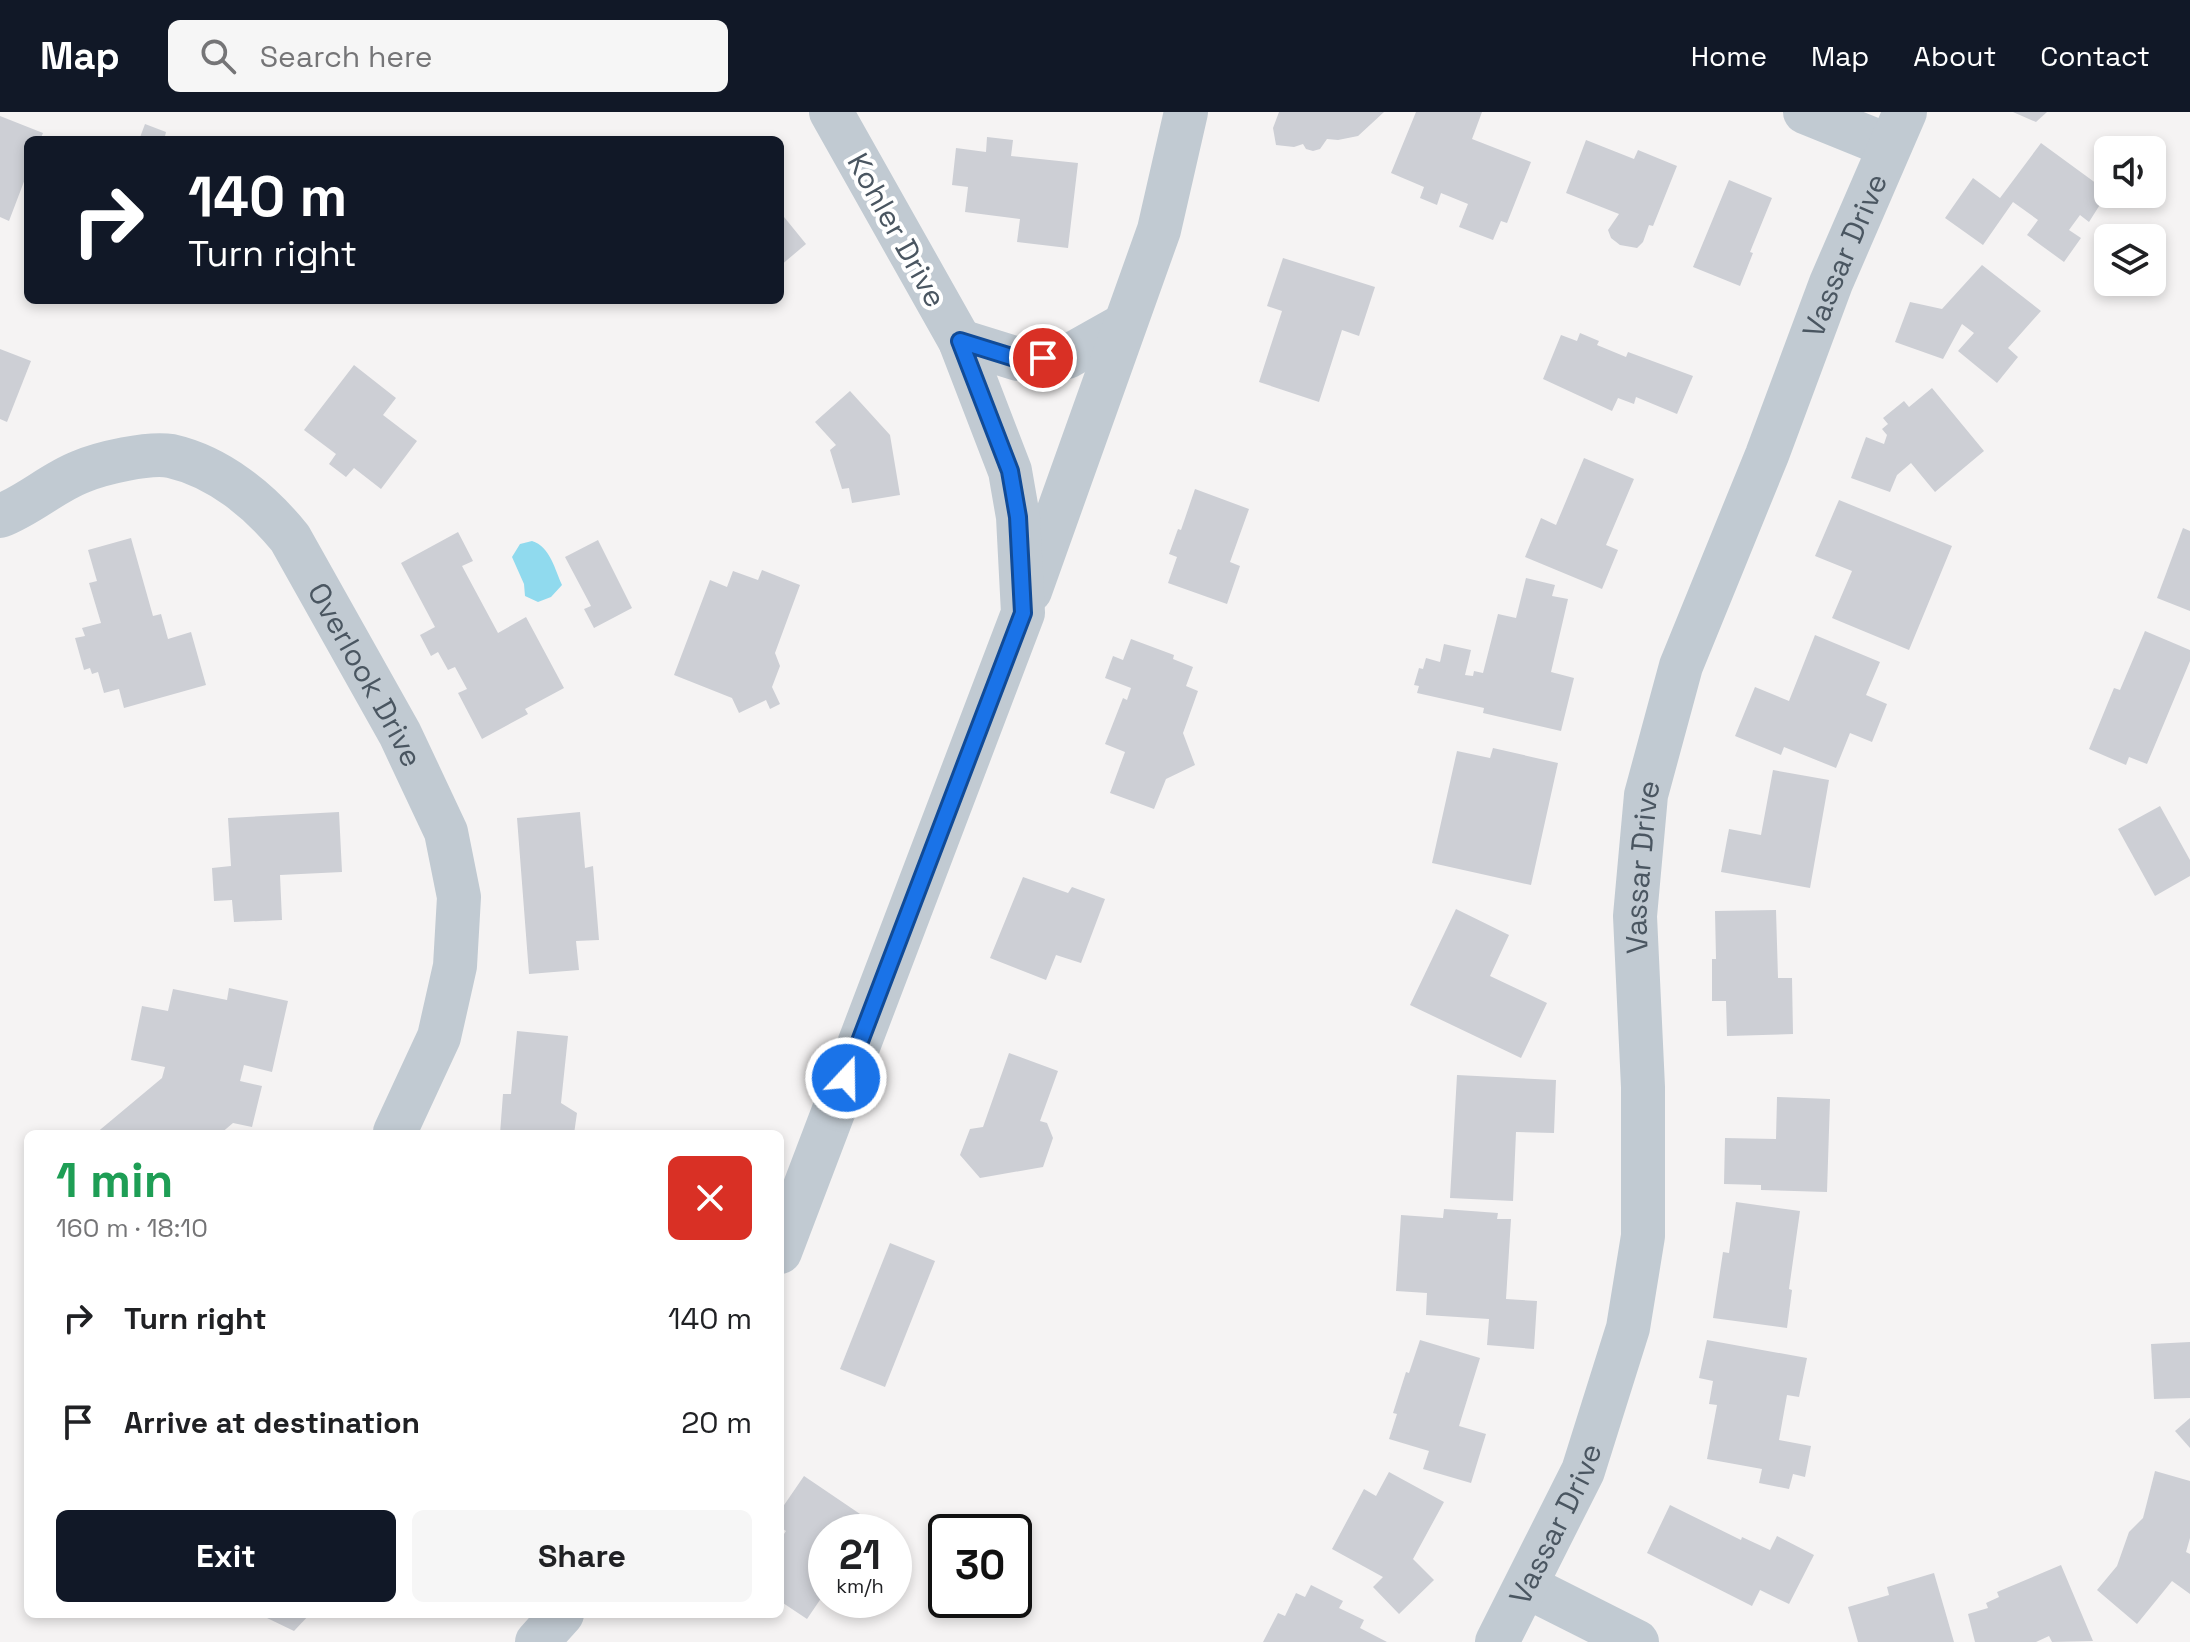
<!DOCTYPE html>
<html lang="en">
<head>
<meta charset="utf-8">
<style>
  body { margin:0; font-family:"Space Grotesk",sans-serif; background:#f6f6f6; color:#202124; height:100vh; display:flex; flex-direction:column; font-size:30px; white-space:nowrap }
  * { box-sizing:border-box; margin:0 }
  p { font-size:26px; color:#757577 }
  .icon { flex:none; width:44px; height:44px; fill:none; stroke:currentColor; stroke-width:2; stroke-linecap:round; stroke-linejoin:round }
  .map { position:relative; flex:1; overflow:hidden }
  .side { position:absolute; left:24px; top:1018px; width:760px; height:488px; display:flex; flex-direction:column; background:#fff; border-radius:12px; box-shadow:0 4px 12px #0003 }
  .side>* { flex:none }
  .hud { position:absolute; left:24px; top:24px; width:760px; height:168px; border-radius:12px; box-shadow:0 4px 12px #0003; background:#111827; color:#fff; overflow:hidden }
  .controls { position:absolute; left:2094px; top:24px; display:grid; gap:16px }
  .controls a { display:grid; place-items:center; width:72px; height:72px; border-radius:12px; background:#fff; box-shadow:0 4px 12px #0003; font-size:40px }
  .speed { position:absolute; left:808px; top:1402px; display:flex; gap:16px; font-size:40px; font-weight:700; text-align:center }
  .speed>* { display:grid; place-content:center; width:104px; height:104px; border-radius:50%; background:#fff; box-shadow:0 4px 12px #0003; line-height:1 }
  .speed small { font-size:20px; font-weight:400 }
  .speed .limit { border:4px solid #111; border-radius:12px; background:#fff; color:#111 }
  .pin { position:absolute; display:grid; place-items:center; width:68px; height:68px; color:#fff; margin:-34px; border:4px solid #fff; border-radius:50%; box-shadow:0 2px 8px #0007 }
  .me { position:absolute; width:88px; margin:-44px; rotate:21deg; stroke-linejoin:round; filter:drop-shadow(0 0 6px #0008) }
  .turn { display:flex; align-items:center; gap:28px; height:168px; padding:0 32px; font-size:36px }
  .turn .icon { width:104px; height:104px; stroke-width:2.5 }
  .turn b { display:block; font-size:56px; line-height:68px }
  .round { display:grid; place-items:center; flex:none; width:84px; height:84px; border-radius:12px; background:#f6f6f6 }
  .summary { display:flex; align-items:center; justify-content:space-between; height:136px; padding:0 32px }
  h1 { font-size:48px; font-weight:800; line-height:60px; color:#1e9e55 }
  .button { display:flex; gap:16px; margin-top:auto; padding:16px 32px }
  .button a { flex:1; height:92px; border-radius:12px; background:#111827; color:#fff; font-size:32px; font-weight:800; line-height:92px; text-align:center }
  .button a+a { background:#f6f6f6; color:#202124 }
  ul { padding:0; list-style:none }
  li { display:flex; align-items:center; gap:24px; height:104px; padding:0 32px }
  li div { flex:1 }
  li b { display:block; font-size:30px }
  li em { font-style:normal }
  header { display:flex; align-items:center; gap:48px; box-sizing:border-box; height:112px; padding:0 40px; background:#111827; color:#fff }
  header strong { font-size:38px }
  nav { display:flex; gap:44px; margin-inline-start:auto; font-size:28px }
  .search { width:560px; height:72px; background:#f6f6f6; display:flex; align-items:center; gap:20px; box-sizing:border-box; padding:0 28px; border-radius:12px; color:#757577; font-size:30px }
  .map>svg:first-child { display:block }
  .water { fill:#90daee }
  .building { fill:#cdcfd5 }
  .lines { fill:none; stroke-linecap:round; stroke-linejoin:round }
  .minor { stroke:#c1cad2; stroke-width:44 }
  .route-casing { stroke:#114b97; stroke-width:20 }
  .route { stroke:#1a73e8; stroke-width:14 }
  .labels { text-anchor:middle; dominant-baseline:central; stroke-width:8; stroke-linejoin:round; paint-order:stroke }
  .street-label { font-size:30px; fill:#4a5661; stroke:#fff }
</style>
</head>
<body>
<header>
<strong>Map</strong>
<div class="search"><svg class="icon" aria-label="search" viewBox="0 0 24 24"><circle cx="10" cy="10" r="6"/><path d="M15 15l6 6"/></svg>Search here</div>
<nav><a>Home</a><a>Map</a><a>About</a><a>Contact</a></nav>
</header>
<div class="map">
<svg width="2190" height="1530" viewBox="0 0 2190 1530">
  <rect width="100%" height="100%" fill="#f5f3f3"/>
  <path class="water" d="M532,429C550,434 555,458 562,473L551,485L538,490L525,484L524,472L512,445L520,432Z"/>
  <g class="building">
    <path d="M1279,0H1384L1358,24L1338,28L1327,27L1320,37L1313,39L1306,37L1303,32L1294,35L1276,33L1273,16Z"/>
    <path d="M1416,0H1482L1472,27L1531,50L1507,111L1501,109L1493,128L1459,115L1468,92L1441,81L1437,93L1420,86L1424,75L1391,61Z"/>
    <path d="M2013,0H2047L2036,10Z"/>
    <path d="M0,4L43,21L40,28H28V59L9,109L0,105Z"/>
    <path d="M145,12L166,20L164,28H139Z"/>
    <path d="M987,25L1013,28L1011,44L1078,51L1068,136L1017,130L1020,107L965,100L968,75L952,73L956,36L986,40Z"/>
    <path d="M1586,28L1634,47L1638,38L1677,54L1653,114L1649,113L1643,130L1637,136L1620,133L1611,126L1608,118L1619,102L1566,81Z"/>
    <path d="M2041,31L2108,80L2089,110L2080,103L2069,118L2081,126L2064,150L2027,123L2038,108L2013,90L1983,133L1945,106L1973,66L2000,86Z"/>
    <path d="M1729,68L1772,86L1750,140L1753,141L1740,174L1693,155Z"/>
    <path d="M780,100L806,132L780,154Z"/>
    <path d="M1283,146L1375,175L1359,224L1342,218L1319,290L1259,270L1282,199L1267,194Z"/>
    <path d="M1982,153L2041,199L2008,236L2018,245L1997,271L1958,239L1974,221L1962,212L1943,247L1895,230L1910,190L1942,197Z"/>
    <path d="M1580,221L1599,229L1597,233L1626,245L1628,240L1693,264L1677,302L1636,285L1634,292L1618,286L1612,299L1543,267L1561,223L1577,229Z"/>
    <path d="M0,237L31,249L7,310L0,307Z"/>
    <path d="M354,253L396,286L383,303L417,329L381,377L354,356L346,365L329,352L336,342L304,318Z"/>
    <path d="M1932,276L1984,339L1935,380L1911,351L1897,363L1890,380L1851,366L1866,325L1884,332L1887,323L1882,317L1888,312L1883,306L1904,289L1909,295Z"/>
    <path d="M850,279L890,323L900,383L852,391L849,376L842,377L830,338L836,333L815,310Z"/>
    <path d="M1584,346L1634,367L1606,433L1618,438L1602,477L1525,445L1541,406L1556,413Z"/>
    <path d="M1195,377L1249,397L1230,450L1240,454L1227,492L1168,471L1177,445L1169,442L1178,417L1181,418Z"/>
    <path d="M1839,388L1952,434L1909,538L1832,506L1852,459L1815,444Z"/>
    <path d="M2183,416L2190,419V499L2157,486Z"/>
    <path d="M458,420L473,449L462,454L498,521L526,505L564,576L525,597L528,602L482,627L458,581L467,577L455,555L448,558L438,540L431,544L420,523L435,515L401,451Z"/>
    <path d="M131,426L153,504L161,502L168,527L191,520L206,573L124,596L119,577L104,581L98,560L92,562L90,556L84,558L75,526L85,524L82,516L101,511L89,471L97,469L88,438Z"/>
    <path d="M598,428L632,496L594,516L584,497L591,494L565,445Z"/>
    <path d="M762,458L800,473L775,541L780,554L772,575L780,592L770,597L766,588L739,601L732,586L674,563L710,468L727,475L733,459L758,468Z"/>
    <path d="M1526,466L1555,473L1552,484L1568,487L1551,560L1574,566L1561,619L1483,601L1484,596L1417,581L1419,574L1414,573L1419,556L1423,557L1426,546L1440,550L1444,532L1471,538L1465,563L1473,564L1474,559L1483,561L1498,502L1516,506Z"/>
    <path d="M2145,519L2190,538V549L2147,652L2129,645L2126,653L2089,637L2114,576L2120,578Z"/>
    <path d="M1815,523L1880,550L1866,583L1887,592L1872,630L1850,621L1836,656L1784,635L1781,643L1735,624L1755,575L1789,589Z"/>
    <path d="M1131,527L1174,543L1173,547L1193,555L1186,574L1198,579L1183,621L1195,653L1166,667L1154,697L1110,681L1125,640L1105,632L1123,586L1127,588L1131,576L1105,566L1113,544L1123,548Z"/>
    <path d="M1493,636L1558,651L1531,773L1432,751L1457,639L1490,646Z"/>
    <path d="M1773,658L1829,668L1810,776L1721,760L1729,717L1761,723Z"/>
    <path d="M2160,694L2190,748V764L2155,784L2118,717Z"/>
    <path d="M339,700L342,760L280,763L282,808L234,810L232,788L214,789L212,756L231,754L228,706Z"/>
    <path d="M580,700L585,756L593,754L599,828L576,829L579,858L529,862L517,706Z"/>
    <path d="M1023,765L1068,781L1072,775L1105,787L1081,851L1056,843L1046,868L990,846Z"/>
    <path d="M1456,797L1509,823L1490,864L1547,891L1521,946L1410,893Z"/>
    <path d="M1776,798L1778,866H1792L1793,922L1727,924L1726,889H1712V847H1716L1715,799Z"/>
    <path d="M229,876L288,889L272,960L244,953L240,969L262,974L252,1015L233,1011L220,1022H95L162,966L165,955L131,948L142,894L168,899L173,877L227,888Z"/>
    <path d="M517,919L568,924L561,991L577,1001L574,1022H500L503,982H511Z"/>
    <path d="M1009,941L1058,959L1040,1009L1047,1011L1053,1026L1043,1055L980,1066L960,1043L970,1017L983,1015Z"/>
    <path d="M1457,963L1556,968L1554,1021L1516,1020L1513,1089L1450,1086Z"/>
    <path d="M1777,985L1830,987L1827,1080L1761,1078V1073L1724,1072L1725,1026L1776,1027Z"/>
    <path d="M1736,1090L1800,1099L1789,1177L1792,1178L1787,1216L1713,1206L1723,1140L1729,1141Z"/>
    <path d="M1444,1097L1498,1101L1497,1107H1511L1506,1187L1537,1189L1534,1237L1487,1233L1489,1207L1426,1203L1427,1181L1396,1179L1401,1103L1443,1106Z"/>
    <path d="M890,1131L935,1149L885,1275L840,1257Z"/>
    <path d="M1420,1228L1480,1246L1459,1314L1486,1322L1471,1371L1423,1357L1429,1339L1389,1327L1397,1302L1393,1301L1406,1260L1409,1261Z"/>
    <path d="M1707,1228L1807,1246L1799,1285L1787,1283L1779,1328L1811,1334L1805,1365L1793,1362L1789,1377L1759,1371L1762,1357L1707,1347L1717,1293L1709,1292L1713,1269L1699,1266Z"/>
    <path d="M2190,1230V1286L2154,1287L2151,1232Z"/>
    <path d="M2190,1306V1336L2175,1319Z"/>
    <path d="M2155,1359L2190,1369V1426L2186,1440L2190,1442V1482L2172,1469L2137,1512L2097,1478L2117,1454L2129,1420L2143,1406Z"/>
    <path d="M1389,1360L1444,1390L1413,1447L1434,1468L1399,1502L1373,1475L1383,1465L1332,1437L1364,1377L1376,1384Z"/>
    <path d="M804,1364L863,1404L853,1420H826V1460L817,1473L826,1479L807,1507L780,1489V1428L786,1419L780,1415L783,1404L780,1399Z"/>
    <path d="M1670,1393L1741,1428L1742,1425L1770,1438L1777,1424L1814,1443L1789,1492L1760,1478L1752,1494L1647,1441Z"/>
    <path d="M2061,1453L2093,1529L2052,1530L2049,1524L2036,1530H1975L1968,1502L1988,1496L1986,1491L1999,1485L1997,1480Z"/>
    <path d="M1934,1461L1954,1530H1858L1848,1495L1889,1483L1887,1475Z"/>
    <path d="M1311,1473L1343,1489L1339,1496L1364,1508L1360,1516L1387,1530H1263L1278,1501L1285,1504L1296,1481L1305,1485Z"/>
    <path d="M265,1502H310L294,1519L267,1506Z"/>
  </g>
  <g class="lines">
    <g class="minor">
      <path d="M1805,0L1889,34"/>
      <path d="M960,229L1018,247L1067,245L1124,213"/>
      <path id="s1" d="M0,404C29,393 52,371 80,360C101,351 149,340 171,344C219,355 260,389 290,426L400,622L446,720L459,785L455,854L439,925L395,1020"/>
      <path d="M1030,479L1159,118L1186,0"/>
      <path d="M780,1140L1023,501L1018,405L1010,359L960,229L831,0"/>
      <path d="M1526,1474L1637,1530"/>
      <path d="M537,1530L562,1502"/>
      <path id="s2" d="M1497,1530L1583,1359L1628,1216L1643,1124V975L1635,804L1646,683L1681,554L1767,343L1831,171L1905,0"/>
    </g>
  </g>
  <g class="lines">
    <g class="route-casing">
      <path id="route" d="M846,966L1023,501L1018,405L1010,359L960,229L1018,247L1043,246"/>
    </g>
    <use href="#route" class="route"/>
  </g>
  <g class="labels">
    <g class="street-label">
      <text transform="translate(897 118) rotate(61)">Kohler Drive</text>
      <text stroke="none"><textPath href="#s2" startOffset="1452">Vassar Drive</textPath></text>
      <text stroke="none"><textPath href="#s1" startOffset="488">Overlook Drive</textPath></text>
      <text stroke="none"><textPath href="#s2" startOffset="804">Vassar Drive</textPath></text>
      <text stroke="none"><textPath href="#s2" startOffset="132">Vassar Drive</textPath></text>
    </g>
  </g>
</svg>
<div class="controls">
<a><svg class="icon" aria-label="sound" viewBox="0 0 24 24"><path d="M4 9h4l5-4v14l-5-4H4zM17 9q2 3 0 6"/></svg></a>
<a><svg class="icon" aria-label="layers" viewBox="0 0 24 24"><path d="M12 4l9 5-9 5-9-5zM3 14l9 5 9-5"/></svg></a>
</div>
<div class="speed"><div>21<small>km/h</small></div><div class="limit">30</div></div>
<div class="pin" style="left:1043px;top:246px;background:#d93025"><svg class="icon" aria-label="arrive" viewBox="0 0 24 24"><path d="M6 21V4h12l-3 4 3 4H6"/></svg></div>
<svg class="me" style="left:846px;top:966px" viewBox="-20 -20 40 40"><circle r="17" fill="#1a73e8" stroke="#fff" stroke-width="3"/><path d="M0-11L8 9 0 5-8 9z" fill="#fff"/></svg>
<div class="hud">
<div class="turn"><svg class="icon" aria-label="right" viewBox="0 0 24 24"><path d="M7 20v-9h11M14 6l5 5-5 5"/></svg><div><b>140 m</b>Turn right</div></div>
</div>
<section class="side">
<div class="summary"><div><h1>1 min</h1><p>160 m · 18:10</p></div><a class="round" style="background:#d93025;color:#fff"><svg class="icon" aria-label="close" viewBox="0 0 24 24"><path d="M6 6l12 12M18 6L6 18"/></svg></a></div>
<ul>
<li><svg class="icon" aria-label="right" viewBox="0 0 24 24"><path d="M7 20v-9h11M14 6l5 5-5 5"/></svg><div><b>Turn right</b></div><em>140 m</em></li>
<li><svg class="icon" aria-label="arrive" viewBox="0 0 24 24"><path d="M6 21V4h12l-3 4 3 4H6"/></svg><div><b>Arrive at destination</b></div><em>20 m</em></li>
</ul>
<div class="button"><a>Exit</a><a>Share</a></div>
</section>
</div>
</body>
</html>
